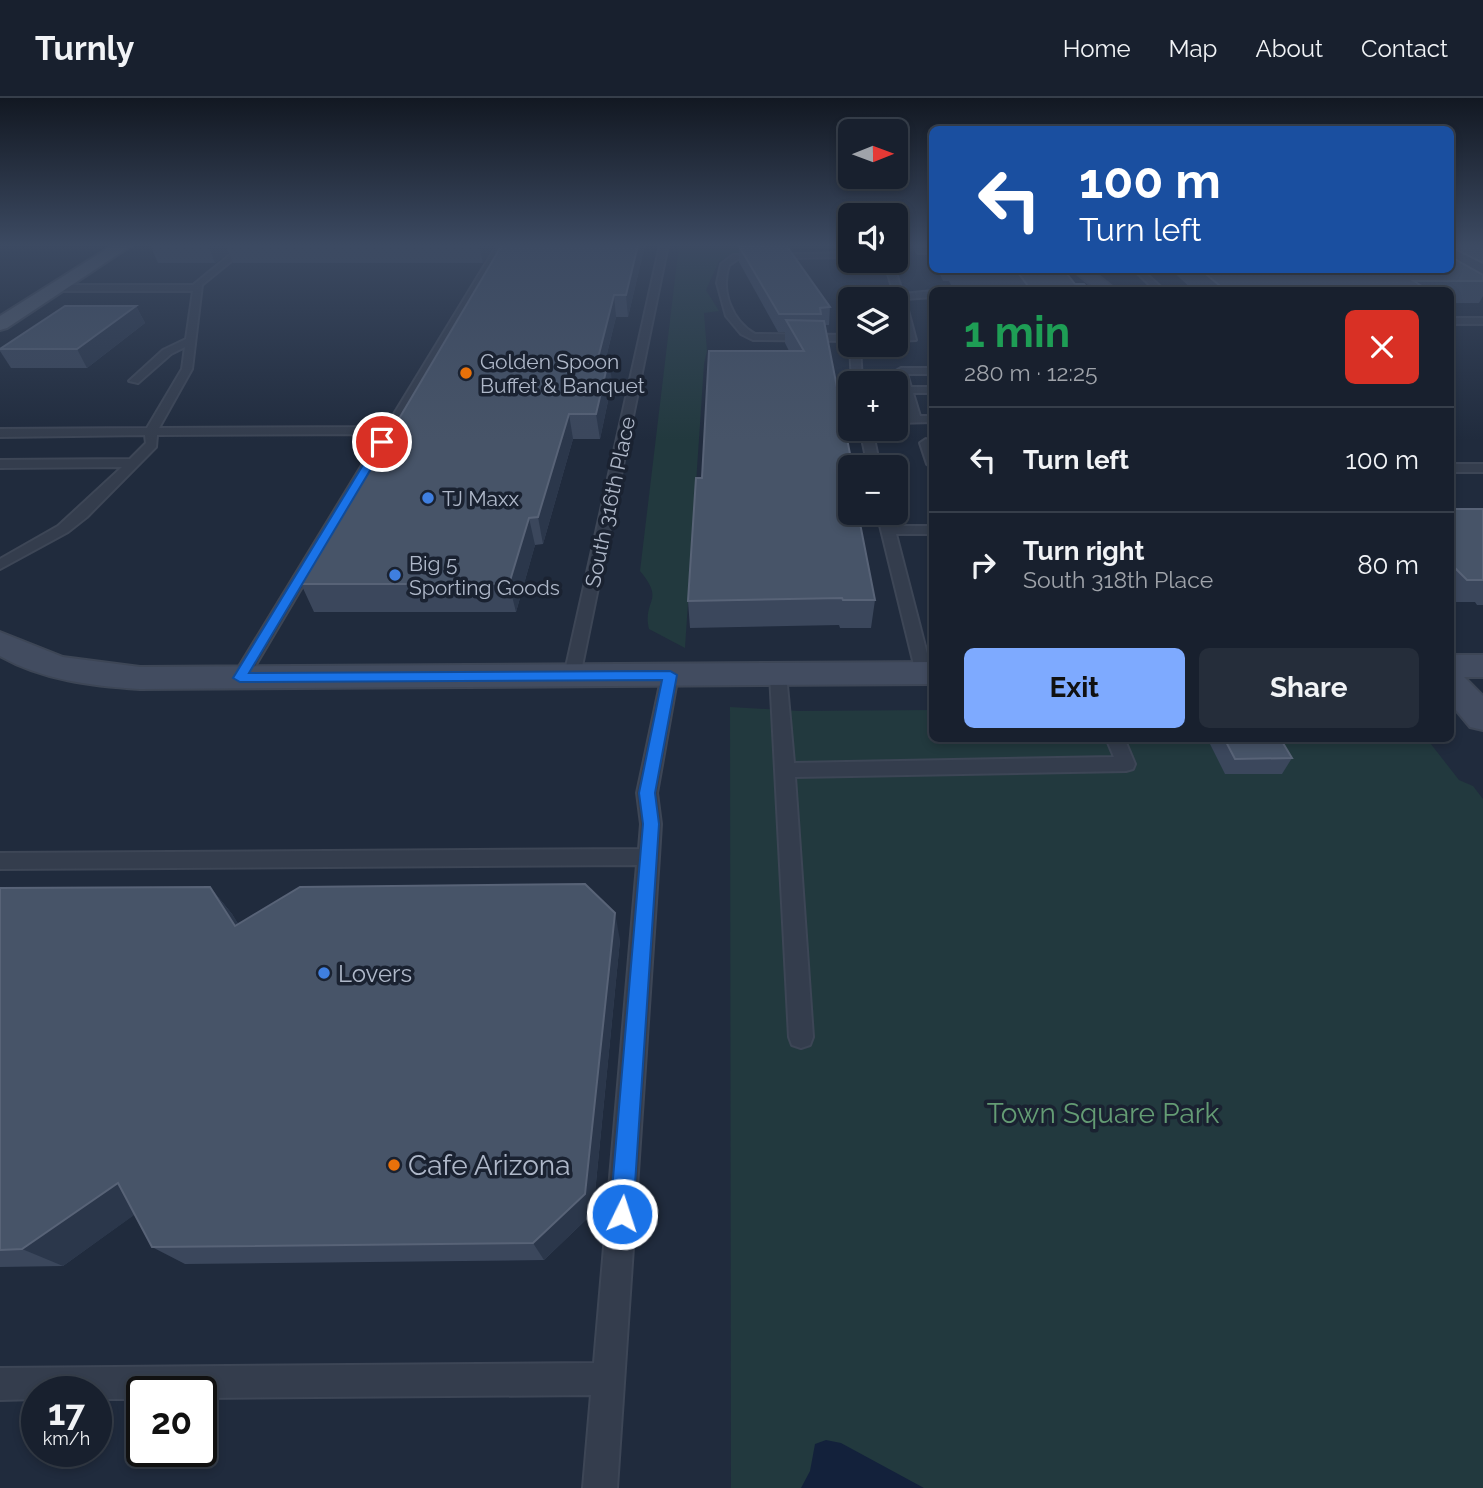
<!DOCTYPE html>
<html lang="en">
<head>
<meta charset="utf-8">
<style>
  body { margin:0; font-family:Raleway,sans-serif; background:#252d3a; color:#f1f3f6; height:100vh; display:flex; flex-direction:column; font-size:26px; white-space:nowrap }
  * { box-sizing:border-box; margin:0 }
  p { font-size:23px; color:#9fa3aa }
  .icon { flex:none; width:38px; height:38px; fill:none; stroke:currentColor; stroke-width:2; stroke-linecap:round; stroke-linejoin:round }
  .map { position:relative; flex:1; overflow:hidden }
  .details { position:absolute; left:929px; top:189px; width:525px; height:455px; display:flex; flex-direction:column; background:#18202e; border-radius:10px; box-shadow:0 4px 10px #0003,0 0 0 2px #363e4a }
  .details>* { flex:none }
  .guide { position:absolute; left:929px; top:28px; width:525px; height:147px; border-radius:10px; box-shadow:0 4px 10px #0003,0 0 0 2px #363e4a; background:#1a4fa0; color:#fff; overflow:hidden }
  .needle { width:46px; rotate:89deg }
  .fabs { position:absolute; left:838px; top:21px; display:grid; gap:14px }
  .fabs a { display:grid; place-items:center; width:70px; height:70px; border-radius:10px; background:#18202e; box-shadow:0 4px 10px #0003,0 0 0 2px #363e4a; font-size:35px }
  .speed { position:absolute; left:21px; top:1278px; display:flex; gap:14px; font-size:35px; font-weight:700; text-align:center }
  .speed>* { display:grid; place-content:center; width:91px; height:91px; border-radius:50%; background:#18202e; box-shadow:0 4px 10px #0003,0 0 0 2px #363e4a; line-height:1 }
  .speed small { font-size:18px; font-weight:400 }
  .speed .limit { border:4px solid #111; border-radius:10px; background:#fff; color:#111 }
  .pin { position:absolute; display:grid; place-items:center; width:60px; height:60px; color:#fff; margin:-30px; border:4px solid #fff; border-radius:50%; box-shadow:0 2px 7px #0007 }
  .me { position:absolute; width:77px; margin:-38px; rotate:4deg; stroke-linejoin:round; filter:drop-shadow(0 0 5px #0008) }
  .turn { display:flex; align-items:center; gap:24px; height:147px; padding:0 35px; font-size:32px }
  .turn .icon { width:91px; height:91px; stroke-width:2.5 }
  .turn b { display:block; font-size:49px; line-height:60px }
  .round { display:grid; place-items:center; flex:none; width:74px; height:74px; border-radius:10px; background:#252d3a }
  .overview { display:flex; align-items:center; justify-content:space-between; height:119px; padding:0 35px }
  h1 { font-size:42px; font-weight:700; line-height:52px; color:#1e9e55 }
  .cta { display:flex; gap:14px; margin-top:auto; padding:14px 35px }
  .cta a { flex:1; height:80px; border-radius:10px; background:#7eaaff; color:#111; font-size:28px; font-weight:700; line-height:80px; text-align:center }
  .cta a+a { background:#252d3a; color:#f1f3f6 }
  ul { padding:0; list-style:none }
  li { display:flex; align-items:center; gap:21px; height:105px; padding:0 35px; border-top:2px solid #363e4a }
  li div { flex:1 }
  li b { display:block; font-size:26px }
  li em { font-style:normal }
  header { display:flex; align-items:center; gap:42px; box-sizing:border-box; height:98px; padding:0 35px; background:#18202e; border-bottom:2px solid #363e4a }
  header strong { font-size:33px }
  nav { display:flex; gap:38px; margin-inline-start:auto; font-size:24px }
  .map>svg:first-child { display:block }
  .green { fill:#22393e }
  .water { fill:#13213b }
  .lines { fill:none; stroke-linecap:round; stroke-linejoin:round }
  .lane-casing { stroke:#3d4656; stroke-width:4 }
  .secondary-casing { stroke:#3d4656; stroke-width:4 }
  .primary-casing { stroke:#3d4656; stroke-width:4 }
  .lane { fill:#343d4d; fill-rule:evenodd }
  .secondary { fill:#424c60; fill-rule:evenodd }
  .primary { fill:#525c6d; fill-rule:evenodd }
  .wall { fill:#3b475c }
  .shaded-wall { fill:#2b374b }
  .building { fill:#475468; stroke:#586377; stroke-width:2 }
  .route { fill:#1a73e8; stroke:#114b97; stroke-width:2 }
  .food-dot { fill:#e8710a; stroke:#1a2231; stroke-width:2.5 }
  .shop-dot { fill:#3f7fe0; stroke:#1a2231; stroke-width:2.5 }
  .labels { text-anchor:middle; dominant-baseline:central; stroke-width:7; stroke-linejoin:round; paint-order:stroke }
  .far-poi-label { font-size:21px; fill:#afb8c9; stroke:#1a2231; text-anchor:start }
  .far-street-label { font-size:21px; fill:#afb8c9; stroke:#1a2231 }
  .poi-label { font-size:24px; fill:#afb8c9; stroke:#1a2231; text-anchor:start }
  .near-park-label { font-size:28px; fill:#649c74; stroke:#1a2231 }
  .near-poi-label { font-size:28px; fill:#afb8c9; stroke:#1a2231; text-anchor:start }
</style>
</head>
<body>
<header>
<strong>Turnly</strong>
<nav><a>Home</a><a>Map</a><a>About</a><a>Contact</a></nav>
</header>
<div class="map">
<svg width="1483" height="1390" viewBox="0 0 1483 1390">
  <rect width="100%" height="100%" fill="#202b3d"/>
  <g class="green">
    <path d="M679,147H850V151H743L741,155L719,163L706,192L719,213L704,215L707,253L704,266L685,550L649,531C642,501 666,504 640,473Z"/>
    <path d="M730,609L799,613L933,612V640L1427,641L1459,682L1473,688L1483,701V1390H731Z"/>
  </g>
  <path class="water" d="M826,1342L841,1345L924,1390H801L810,1373L815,1346Z"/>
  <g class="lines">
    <g class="lane-casing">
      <g id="lane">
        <path d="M242,147H251L202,187L192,271L159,330L386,329L497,147H505L248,580L240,585L232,580L381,336L157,337L156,349L87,419L68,434L0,471V461L58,428L122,369L0,370V362L130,361L146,345L145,337L0,339V331L147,330L182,271L185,249L171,256L138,285L129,283L163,252L186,241L193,193H57L53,190L57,187H193Z"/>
        <path d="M660,147H668L580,578L572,583L564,578Z"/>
        <path d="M914,147L933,151V155H918Z"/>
        <path d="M850,155V159L738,161L729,167C720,193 732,223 755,236L850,237V243L753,242L741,236L726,218L717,185L721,166L733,157Z"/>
        <path d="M884,163H892L903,196L933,193V199L905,201L916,242L896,243V237H907L896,201H864L894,196Z"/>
        <path d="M1134,172H1142L1164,192H1155Z"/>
        <path d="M850,208V234L845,231L842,218Z"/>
        <rect x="1451" y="220" width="32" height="6"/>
        <path d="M850,247H860L862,285H852Z"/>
        <path d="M901,270H933V276H907L911,289H933V295H913L920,318H933V324L896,325V319L909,318L896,273Z"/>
        <path d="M860,331H872L880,369H868Z"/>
        <path d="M926,341L933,347V370L927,366L920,345Z"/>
        <rect x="1451" y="366" width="32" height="8"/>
        <path d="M877,415H891L894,428H933V436H896L932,575L930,579H918L916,575Z"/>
        <path d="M778,571L786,576L794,665L1114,659L1106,640H1124L1135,666L1133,671L1126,673L795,679L813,939L810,947L801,950L792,947L789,939L770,576Z"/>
        <path d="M670,572L678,577L657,695L661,726L659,759L617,1390H583L591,1297L201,1300V1293H142V1301H96V1293H37V1301L0,1302V1270L594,1265L637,767L0,771V755L639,751L641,726L637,695L662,577Z"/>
      </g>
    </g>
    <g class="secondary-casing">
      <g id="secondary">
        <path d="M1073,172H1091L1116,192H1097Z"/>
        <path d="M0,534L63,559L140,569L933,564V586L140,591C92,588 42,582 0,558Z"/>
        <path d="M1451,557H1483V579H1464L1483,598V632L1470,629L1451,606Z"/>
      </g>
    </g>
    <g class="primary-casing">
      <path id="primary" d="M113,147H132L7,230L0,232V218Z"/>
    </g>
    <use href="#lane" class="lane"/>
    <use href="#secondary" class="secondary"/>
    <use href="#primary" class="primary"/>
  </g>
  <g class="wall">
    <path d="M150,147H494L483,165H233L229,155L215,165H158Z"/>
    <path d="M494,147H645L628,219H616L606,260L612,284L600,341H573L543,446L535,447L516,514H314L301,486L496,158Z"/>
    <path d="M1451,147H1483V198L1479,205H1451V192H1193L1171,172H1451Z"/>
    <path d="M739,148L830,209L829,227H825L852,366V369H850V415L875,502L871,530H840L839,527L690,530L688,503L702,380L789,253L785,245V234H778L739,164Z"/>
    <path d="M938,172H1064L1075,186L1089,192H1012L1009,188L951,187L949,183H943Z"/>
    <path d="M136,208L145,225L87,270H11L0,253V251Z"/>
    <path d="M1451,411H1483V507H1477L1475,504H1451Z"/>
    <path d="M1213,640H1280L1292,660L1282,676H1225L1210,646Z"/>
    <path d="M210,789L232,816L238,826L620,842L593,1115L544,1162L185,1166L152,1149L135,1116L63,1168L0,1169V790Z"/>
  </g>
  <g class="shaded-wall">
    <path d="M208,147H226L229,155L215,165Z"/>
    <path d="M479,147H494L483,165Z"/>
    <path d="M638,147H645L628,219L626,197Z"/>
    <path d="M614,197L616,219L600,284L598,260Z"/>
    <path d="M136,208L145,225L87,270L77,251Z"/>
    <path d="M609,260L612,284L600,341L596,316Z"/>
    <path d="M569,316L573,341L543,446L538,419Z"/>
    <path d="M529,420L535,447L516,514L509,486Z"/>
    <path d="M210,789L232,816L257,855L235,828Z"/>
    <path d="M615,815L620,842L593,1115L544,1162L533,1145Z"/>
    <path d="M118,1085L151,1105L63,1168L22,1151Z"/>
  </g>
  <g class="building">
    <path d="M502,147H638L626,197H614L598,260H609L596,316H569L538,419L529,420L509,486H301Z"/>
    <path d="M786,147L830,209L820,210L821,216H779L739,148Z"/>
    <path d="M1451,147H1483V165L1451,149Z"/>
    <path d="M1451,159L1483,177V183H1414L1423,189H1402L1407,192H1225L1201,172H1451Z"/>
    <path d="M1016,172H1064L1075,186H1084L1089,192H1031Z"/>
    <path d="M65,208H136L77,251H0Z"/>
    <path d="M786,222L824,223L852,366H848L850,378V415H858L875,502H843L842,500L688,503L696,380H702L709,253H804Z"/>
    <path d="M1451,411H1483V482H1467L1451,466Z"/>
    <path d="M1224,640H1280L1292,660L1235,661Z"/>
    <path d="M585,786L615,815L585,1096L533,1145L152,1149L118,1085L22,1151L0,1152V790L210,789L235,828L300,789Z"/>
  </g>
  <linearGradient id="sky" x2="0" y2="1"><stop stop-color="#121822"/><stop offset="0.43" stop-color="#3c4a62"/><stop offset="1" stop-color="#3c4a62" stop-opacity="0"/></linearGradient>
  <rect width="1483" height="342" fill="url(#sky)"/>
  <path class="route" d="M382,341L387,344L249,575L670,573L677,577L655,695L659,726L633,1116L630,1124L622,1128L613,1124L610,1116L643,726L639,695L662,582L240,584L233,580L377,344Z"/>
  <g class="food-dot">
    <circle cx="466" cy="275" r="7"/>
    <circle cx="394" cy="1067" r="7"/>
  </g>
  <g class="shop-dot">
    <circle cx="428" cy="400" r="7"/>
    <circle cx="395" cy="477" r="7"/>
    <circle cx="324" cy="875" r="7"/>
  </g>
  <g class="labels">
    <g class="far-poi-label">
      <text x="480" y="263">Golden Spoon<tspan x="480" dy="24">Buffet &amp; Banquet</tspan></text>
      <text x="442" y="400">TJ Maxx</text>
      <text x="409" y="465">Big 5<tspan x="409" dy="24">Sporting Goods</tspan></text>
    </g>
    <g class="far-street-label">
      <text transform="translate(610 404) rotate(-78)">South 316th Place</text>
    </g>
    <g class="poi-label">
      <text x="338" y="875">Lovers</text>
    </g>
    <g class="near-park-label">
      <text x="1103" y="1015">Town Square Park</text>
    </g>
    <g class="near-poi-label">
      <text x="408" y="1067">Cafe Arizona</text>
    </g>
  </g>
</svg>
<div class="fabs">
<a><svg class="needle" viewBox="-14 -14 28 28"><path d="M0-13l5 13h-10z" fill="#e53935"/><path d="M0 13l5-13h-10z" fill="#9fa3aa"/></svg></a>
<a><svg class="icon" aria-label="sound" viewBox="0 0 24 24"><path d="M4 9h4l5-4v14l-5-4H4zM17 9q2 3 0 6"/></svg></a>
<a><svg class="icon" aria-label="layers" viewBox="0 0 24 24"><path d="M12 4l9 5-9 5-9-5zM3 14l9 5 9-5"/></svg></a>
<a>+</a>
<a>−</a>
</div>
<div class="speed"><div>17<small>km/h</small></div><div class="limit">20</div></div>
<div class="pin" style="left:382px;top:344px;background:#d93025"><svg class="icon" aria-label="arrive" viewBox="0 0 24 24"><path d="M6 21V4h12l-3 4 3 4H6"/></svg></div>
<svg class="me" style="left:622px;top:1116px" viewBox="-20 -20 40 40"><circle r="17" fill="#1a73e8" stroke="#fff" stroke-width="3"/><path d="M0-11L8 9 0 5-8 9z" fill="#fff"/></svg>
<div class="guide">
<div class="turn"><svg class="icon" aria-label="left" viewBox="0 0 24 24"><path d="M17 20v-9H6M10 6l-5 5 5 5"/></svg><div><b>100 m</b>Turn left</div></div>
</div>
<section class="details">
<div class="overview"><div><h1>1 min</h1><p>280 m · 12:25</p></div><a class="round" style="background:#d93025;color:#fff"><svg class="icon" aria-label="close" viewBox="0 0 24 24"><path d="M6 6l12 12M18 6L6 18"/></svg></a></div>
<ul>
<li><svg class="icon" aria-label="left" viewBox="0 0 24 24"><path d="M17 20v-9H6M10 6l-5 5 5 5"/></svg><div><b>Turn left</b></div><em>100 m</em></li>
<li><svg class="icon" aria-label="right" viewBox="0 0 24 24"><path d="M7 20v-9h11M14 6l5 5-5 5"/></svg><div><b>Turn right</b><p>South 318th Place</p></div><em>80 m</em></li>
</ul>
<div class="cta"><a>Exit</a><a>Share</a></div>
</section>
</div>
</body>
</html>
